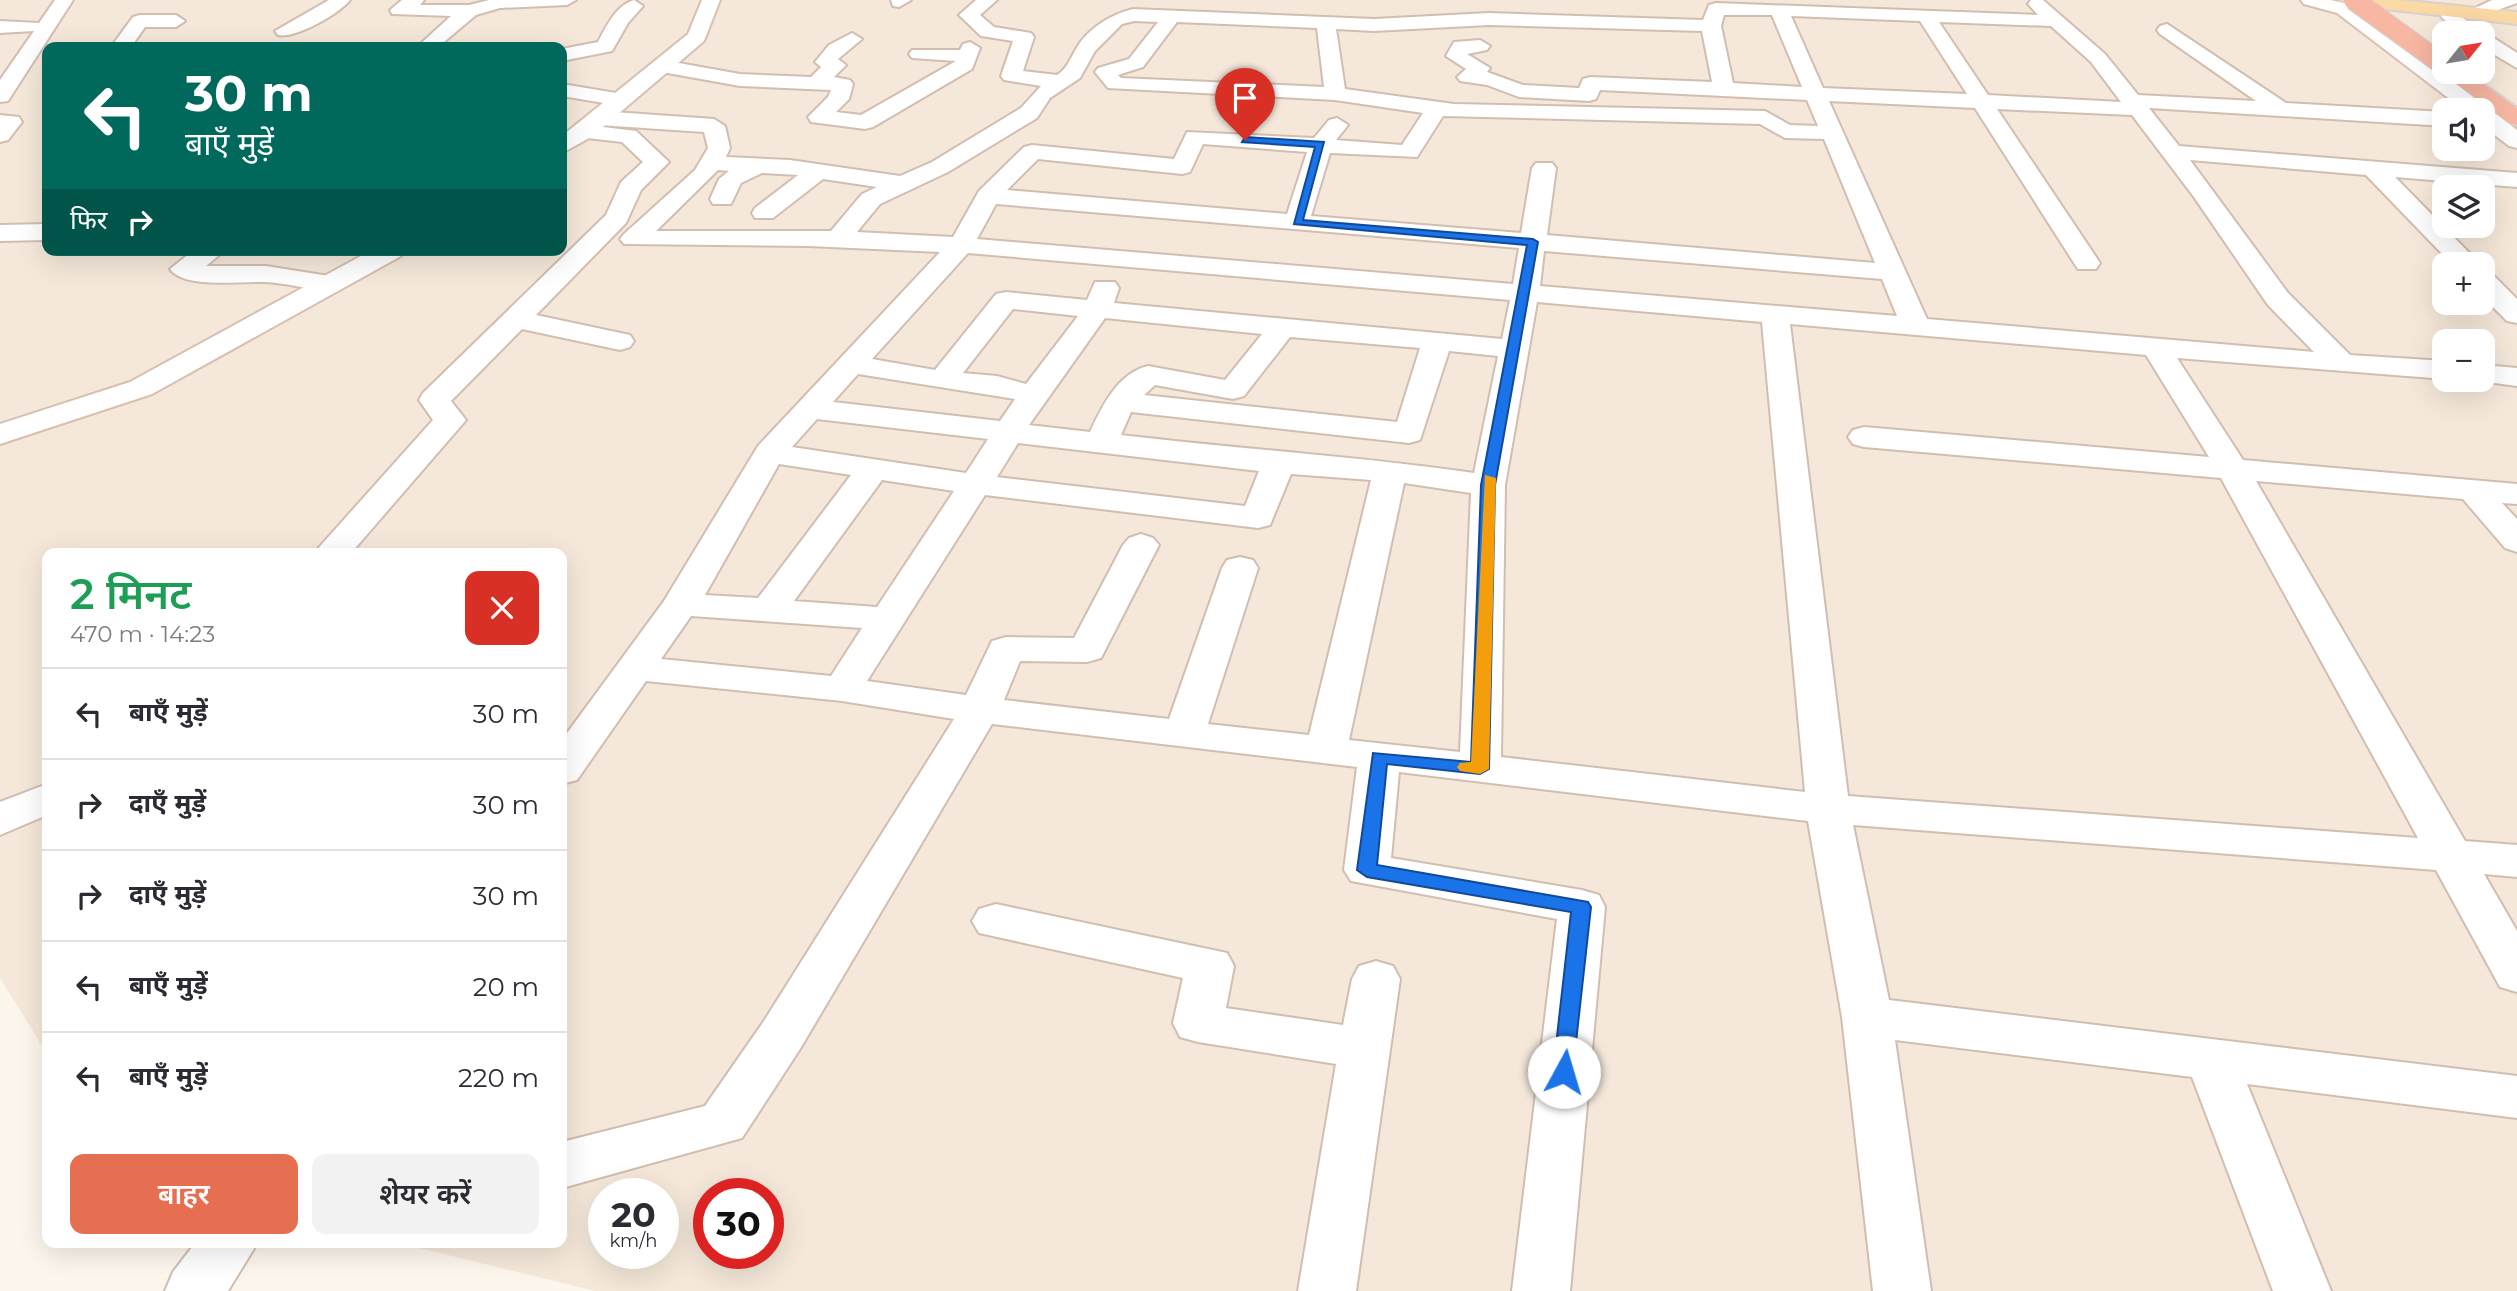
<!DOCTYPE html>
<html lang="hi">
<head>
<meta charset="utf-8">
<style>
  body { margin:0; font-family:Montserrat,"Noto Sans Devanagari",sans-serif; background:#f2f2f3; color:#2b2b33; height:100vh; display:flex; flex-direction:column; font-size:26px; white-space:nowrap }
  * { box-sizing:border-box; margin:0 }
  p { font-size:23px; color:#7c7c81 }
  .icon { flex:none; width:38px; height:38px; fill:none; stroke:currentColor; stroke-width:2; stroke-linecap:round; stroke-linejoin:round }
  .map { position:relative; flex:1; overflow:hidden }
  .side { position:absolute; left:42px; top:548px; width:525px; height:700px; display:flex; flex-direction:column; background:#fff; border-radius:14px; box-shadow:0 7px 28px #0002 }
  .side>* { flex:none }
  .guide { position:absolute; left:42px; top:42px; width:525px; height:214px; border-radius:14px; box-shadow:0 7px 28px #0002; background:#00695c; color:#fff; overflow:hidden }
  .needle { width:46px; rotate:60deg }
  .controls { position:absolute; left:2432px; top:21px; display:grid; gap:14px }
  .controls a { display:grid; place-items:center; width:63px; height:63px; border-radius:14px; background:#fff; box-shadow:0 7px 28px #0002; font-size:35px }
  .speed { position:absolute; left:588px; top:1178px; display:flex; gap:14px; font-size:35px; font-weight:700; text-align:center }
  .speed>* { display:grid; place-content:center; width:91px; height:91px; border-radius:50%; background:#fff; box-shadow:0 7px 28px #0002; line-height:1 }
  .speed small { font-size:18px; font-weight:400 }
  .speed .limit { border:10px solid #d22; background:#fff; color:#111 }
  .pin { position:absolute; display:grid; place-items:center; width:60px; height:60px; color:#fff; margin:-72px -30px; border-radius:50% 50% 50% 0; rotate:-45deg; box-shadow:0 0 7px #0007 }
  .pin .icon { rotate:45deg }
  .me { position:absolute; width:77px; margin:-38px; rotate:6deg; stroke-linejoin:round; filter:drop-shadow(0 0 5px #0008) }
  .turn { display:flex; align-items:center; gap:24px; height:147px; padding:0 28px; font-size:32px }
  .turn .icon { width:91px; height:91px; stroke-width:2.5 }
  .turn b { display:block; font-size:49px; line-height:60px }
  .then { display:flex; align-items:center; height:66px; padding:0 28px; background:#0003; gap:14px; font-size:26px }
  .round { display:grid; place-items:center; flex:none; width:74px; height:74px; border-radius:14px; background:#f2f2f3 }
  .summary { display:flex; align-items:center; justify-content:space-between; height:119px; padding:0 28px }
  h1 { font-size:42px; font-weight:600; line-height:52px; color:#1e9e55 }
  .action { display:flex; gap:14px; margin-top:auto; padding:14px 28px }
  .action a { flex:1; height:80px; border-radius:14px; background:#e76f51; color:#fff; font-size:28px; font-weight:600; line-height:80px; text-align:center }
  .action a+a { background:#f2f2f3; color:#2b2b33 }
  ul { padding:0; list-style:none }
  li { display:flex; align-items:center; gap:21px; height:91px; padding:0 28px; border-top:2px solid #e1e1e2 }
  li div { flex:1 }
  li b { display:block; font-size:26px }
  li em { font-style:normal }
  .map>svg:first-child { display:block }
  .residential { fill:#f5e8da; fill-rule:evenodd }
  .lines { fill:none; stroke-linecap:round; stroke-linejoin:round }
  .street-casing { stroke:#d1beb0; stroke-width:4 }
  .secondary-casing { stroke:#d6c0b0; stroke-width:4 }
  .primary-casing { stroke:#dad1cd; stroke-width:4 }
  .highway-casing { stroke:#dad1cd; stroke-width:4 }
  .street { fill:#fff; fill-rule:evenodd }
  .secondary { fill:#fff; fill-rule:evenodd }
  .primary { fill:#fbd9a5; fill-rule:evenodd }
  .highway { fill:#f7b7a3; fill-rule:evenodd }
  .highway-bridge-casing { stroke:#dad1cd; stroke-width:22; stroke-linecap:butt }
  .highway-bridge { stroke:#f7b7a3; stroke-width:20 }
  .route { fill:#1a73e8; stroke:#114b97; stroke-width:2 }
  .slow { fill:#f59e0b }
</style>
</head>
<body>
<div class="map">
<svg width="2517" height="1291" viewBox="0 0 2517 1291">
  <rect width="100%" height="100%" fill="#fdf6ec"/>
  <path class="residential" d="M0,0H2517V1291H595L399,1243L562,1242V553H47V1054L0,978ZM2445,33H2483V72H2445ZM47,47H562V250H47ZM2445,110H2483V149H2445ZM2445,187H2483V226H2445ZM2445,264H2483V303H2445ZM2445,341H2483V380H2445ZM604,1194H663V1253H604ZM709,1194H768V1253H709Z"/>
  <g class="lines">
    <g class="street-casing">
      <g id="street">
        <path d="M55,0H73L8,101L0,102V80L34,31L0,33V21L39,23Z"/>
        <path d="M329,0H350C339,14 295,39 278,35L275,31Z"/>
        <path d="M402,0H424L420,5H469L489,0H576L567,5L500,8L476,15L438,47H417L451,16L392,14L390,10Z"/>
        <path d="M634,0L643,6L628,23L612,51L562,61V49L598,42C606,27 616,5 634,0Z"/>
        <path d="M891,0H911L899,7L893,6Z"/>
        <path d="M976,0H997L980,15L994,27L1031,33L1034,37L1023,71L1057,75C1067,69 1070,59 1076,49C1088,28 1110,15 1133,9L1374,19L1489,13L1703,20L1709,5L1716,3L2038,15L2028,4L2031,0H2043L2105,54L2138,95L2256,101L2160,34L2157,30L2160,26L2167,24L2286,103L2445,112V126L2149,108L2179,146L2517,173V187L2395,177L2480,264H2452L2366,175L2190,160L2288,293L2350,355L2445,361V379L2177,358L2243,460L2517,484V504L2502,503L2517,519V552L2505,548L2463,499L2256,481L2465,841L2517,845V877L2484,874L2517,931V992L2500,987L2436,870L1853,825L1889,1000L2517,1076V1118L2247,1084L2331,1291H2273L2192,1077L1895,1040L1931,1291H1873L1842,1017L1808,821L1399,772L1391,858L1582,890L1599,895L1605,907L1570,1291H1512L1557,919L1351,881L1344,870L1357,767L992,724L800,1049L742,1138L562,1188V1142L705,1106L764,1021L954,719L842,701L646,681L577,780L562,784V740L664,601L758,446L940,252L808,246L624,244L620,239L624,234L695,170L708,148L704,132L599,125L588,118L599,111L714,119L725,126L730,148L726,157L790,160L900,176L932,162L1021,108L1041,86L1004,80L1001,76L1013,41L981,36L959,15ZM1724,15H1772L1802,87L1733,83L1721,26ZM1791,16L1920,21L1967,94L1823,88ZM1134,21L1158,22L1129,59L1098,68L1095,72L1108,88L1335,100L1423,113L1402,145L1336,140L1348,125L1337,118L1329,120L1314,138L1187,132L1174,159L1032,145L1024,147L979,191L953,237L857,232L880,204L948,172L1037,118L1050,98L1080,78L1095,51L1122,24ZM1177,22L1317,28L1324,87L1121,78L1118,75L1143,67ZM1939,22L2051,26L2091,62L2121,102L1988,95ZM1489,25L1702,31L1712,82L1590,77L1583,79L1579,88L1523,85L1487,72L1490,68L1467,54L1487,50L1490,46L1480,40L1454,42L1446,56L1466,69L1457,77L1460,81L1487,85L1519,97L1589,101L1596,99L1600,90L1807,100L1818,126L1790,125L1765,111L1454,104L1345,89L1336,29L1374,31ZM1829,101L1975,108L2074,263L2078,269H2096L2100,263L1997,109L2132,115L2194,197L2268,305L2314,352L1927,319ZM1443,116L1760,124L1785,138L1824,139L1875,263L1547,235L1556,168L1552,163H1536L1532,168L1521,233L1311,216L1330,153L1417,157ZM1203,144L1307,152L1287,214L1007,190L1038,159L1182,174L1190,172ZM718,170L729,171L719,179L710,199L713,204H731L741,183L762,173L798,175L755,208L752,213L755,218H773L823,179L877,187L862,194L831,231H656ZM996,204L1519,248L1513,284L977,239ZM1544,251L1882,279L1897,316L1540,286ZM968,253L1510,300L1502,339L1114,303L1119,288L1115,282H1095L1087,300L1006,292L996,294L935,370L872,359ZM1537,302L1762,322L1805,792L1501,757L1505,485ZM1013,309L1078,316L1026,384L997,376L963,373ZM1105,318L1262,334L1225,380L1148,366C1118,373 1102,406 1090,432L1029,425ZM1790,324L2146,355L2209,457L1864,427L1853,430L1848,437L1853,444L1864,447L2221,478L2418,838L1848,796ZM1290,337L1420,348L1397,422L1144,395L1155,385L1233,399L1244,396ZM1449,351L1498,356L1474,473C1357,456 1238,449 1121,435L1131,412L1409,443L1420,440ZM858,374L1015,399L1000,421L833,402ZM817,419L988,439L966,473L792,447ZM1018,443L1259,471L1245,506L997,477ZM779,464L851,475L758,598L705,595ZM1291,474L1371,480L1309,735L1208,724L1258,568L1253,560L1240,557L1227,560L1222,568L1169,719L1004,700L1020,661L1087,662L1101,658L1159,545L1153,538L1141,534L1129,538L1123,545L1074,638L1006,637L992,641L966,695L867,681L985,495L1258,528L1270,525ZM882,480L954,491L877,607L794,601ZM1404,483L1471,493L1460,752L1349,740ZM691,616L862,628L831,676L661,659Z"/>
        <path d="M2492,0H2517V3L2478,17L2469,11Z"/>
        <path d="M140,15H176L185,21L176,27H145L131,47H111L133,17Z"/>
        <path d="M852,33L862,39L838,59L846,65L834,77L850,80L853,84L849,99L836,112L861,115L956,61L912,58L909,54L912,50H960L963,44L970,42L980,48L972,69L873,127L865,129L811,122L808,117L828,97L831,90L740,86L662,72L652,66L662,60L740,74L811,77L821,67L815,62L829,45Z"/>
        <path d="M562,84L622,94L633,100L622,106L562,96Z"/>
        <path d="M0,115L19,117L22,122L8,140L0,142Z"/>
        <path d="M595,126L636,131L669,162L641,190L626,223L536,315L630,335L634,341L630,347L620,350L522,329L451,401L466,420L351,553H314L433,420L419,400L423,393L606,215L621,182L643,162L622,142L587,138L584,133Z"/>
        <path d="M47,224V240L0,241V225Z"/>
        <path d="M194,250H225L206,266H266L329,276L339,278L343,284L339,290L329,292C308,289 286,283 264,282C241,281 184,289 170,269Z"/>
        <path d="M2483,273L2493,275L2517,299V323L2507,321L2483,297Z"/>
        <path d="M2483,365L2517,368V386L2472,380H2483Z"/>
        <path d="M47,784V815L0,835V802Z"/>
        <path d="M996,904L1227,953L1234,966L1226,1008L1343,1025L1352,979L1359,966L1376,961L1393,966L1400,979L1356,1291H1298L1336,1064L1198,1042L1180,1037L1173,1023L1183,978L979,933L972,921L979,909Z"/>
        <path d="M196,1242H258L228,1291H165L173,1272Z"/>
      </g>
    </g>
    <g class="secondary-casing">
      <g id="secondary">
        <path d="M702,0H720L704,41L591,137L562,153V136L688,34Z"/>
        <path d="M2301,0H2331L2351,5L2517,130V148L2509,146L2483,126V110H2464L2337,13L2304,4Z"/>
        <path d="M2450,10L2517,53V68L2483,48V33C2465,33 2453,31 2441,16L2443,12Z"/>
        <path d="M372,250H405L401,256L152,394L0,444V424L130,382Z"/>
      </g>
    </g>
    <g class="primary-casing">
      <path id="primary" d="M2340,0H2400L2517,12V24L2349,5Z"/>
    </g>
    <g class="highway-casing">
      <path id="highway" d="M2445,69V72H2466L2517,108V125L2509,123L2446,76L2443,72Z"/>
    </g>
    <use href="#street" class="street"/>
    <use href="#secondary" class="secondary"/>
    <use href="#primary" class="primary"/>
    <use href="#highway" class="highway"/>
    <g class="highway-bridge-casing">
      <path id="highway-bridge" d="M2354,0L2445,66"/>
    </g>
    <use href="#highway-bridge" class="highway-bridge"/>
  </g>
  <path class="route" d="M1245,137L1324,142L1303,220L1533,239L1538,242L1495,485L1489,769L1480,774L1387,764L1377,865L1588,902L1591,907L1572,1078L1564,1080L1557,1078L1553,1072L1571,912L1367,877L1357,870L1373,753L1471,762L1481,485L1527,245L1294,224L1315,147L1242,142Z"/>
  <path class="slow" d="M1485,475L1496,478L1489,769L1480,774L1460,771L1457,767L1460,763L1471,762Z"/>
</svg>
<div class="controls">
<a><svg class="needle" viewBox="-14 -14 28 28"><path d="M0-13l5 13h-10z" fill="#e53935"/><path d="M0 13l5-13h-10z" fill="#7c7c81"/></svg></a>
<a><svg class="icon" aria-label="sound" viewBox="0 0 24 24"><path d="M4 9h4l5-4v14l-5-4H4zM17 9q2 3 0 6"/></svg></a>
<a><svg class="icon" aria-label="layers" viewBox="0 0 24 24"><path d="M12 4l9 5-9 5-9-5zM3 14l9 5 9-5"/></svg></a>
<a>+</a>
<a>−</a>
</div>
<div class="speed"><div>20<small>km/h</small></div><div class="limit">30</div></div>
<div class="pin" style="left:1245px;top:140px;background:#d93025"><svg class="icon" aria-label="arrive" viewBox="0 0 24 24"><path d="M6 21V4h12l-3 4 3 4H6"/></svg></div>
<svg class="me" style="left:1564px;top:1072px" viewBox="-20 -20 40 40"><circle r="19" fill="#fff"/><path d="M0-13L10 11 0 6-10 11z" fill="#1a73e8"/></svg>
<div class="guide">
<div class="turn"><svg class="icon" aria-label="left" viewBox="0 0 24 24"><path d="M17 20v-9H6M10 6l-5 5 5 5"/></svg><div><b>30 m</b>बाएँ मुड़ें</div></div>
<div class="then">फिर<svg class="icon" aria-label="right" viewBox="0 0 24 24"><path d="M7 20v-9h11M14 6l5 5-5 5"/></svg></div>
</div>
<section class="side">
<div class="summary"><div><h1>2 मिनट</h1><p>470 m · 14:23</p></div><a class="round" style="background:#d93025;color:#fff"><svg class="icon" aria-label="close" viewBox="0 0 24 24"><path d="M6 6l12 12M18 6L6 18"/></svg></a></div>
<ul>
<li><svg class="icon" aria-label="left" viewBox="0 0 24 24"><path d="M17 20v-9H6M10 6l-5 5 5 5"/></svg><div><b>बाएँ मुड़ें</b></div><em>30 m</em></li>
<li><svg class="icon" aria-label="right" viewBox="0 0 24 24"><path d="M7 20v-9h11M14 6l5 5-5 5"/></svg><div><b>दाएँ मुड़ें</b></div><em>30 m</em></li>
<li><svg class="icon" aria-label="right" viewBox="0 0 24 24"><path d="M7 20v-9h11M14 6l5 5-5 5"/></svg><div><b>दाएँ मुड़ें</b></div><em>30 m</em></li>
<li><svg class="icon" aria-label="left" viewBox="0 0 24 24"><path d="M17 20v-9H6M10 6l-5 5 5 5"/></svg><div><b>बाएँ मुड़ें</b></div><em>20 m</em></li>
<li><svg class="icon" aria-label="left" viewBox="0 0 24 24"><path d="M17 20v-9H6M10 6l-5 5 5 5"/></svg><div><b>बाएँ मुड़ें</b></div><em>220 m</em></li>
</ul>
<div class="action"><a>बाहर</a><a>शेयर करें</a></div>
</section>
</div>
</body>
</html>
